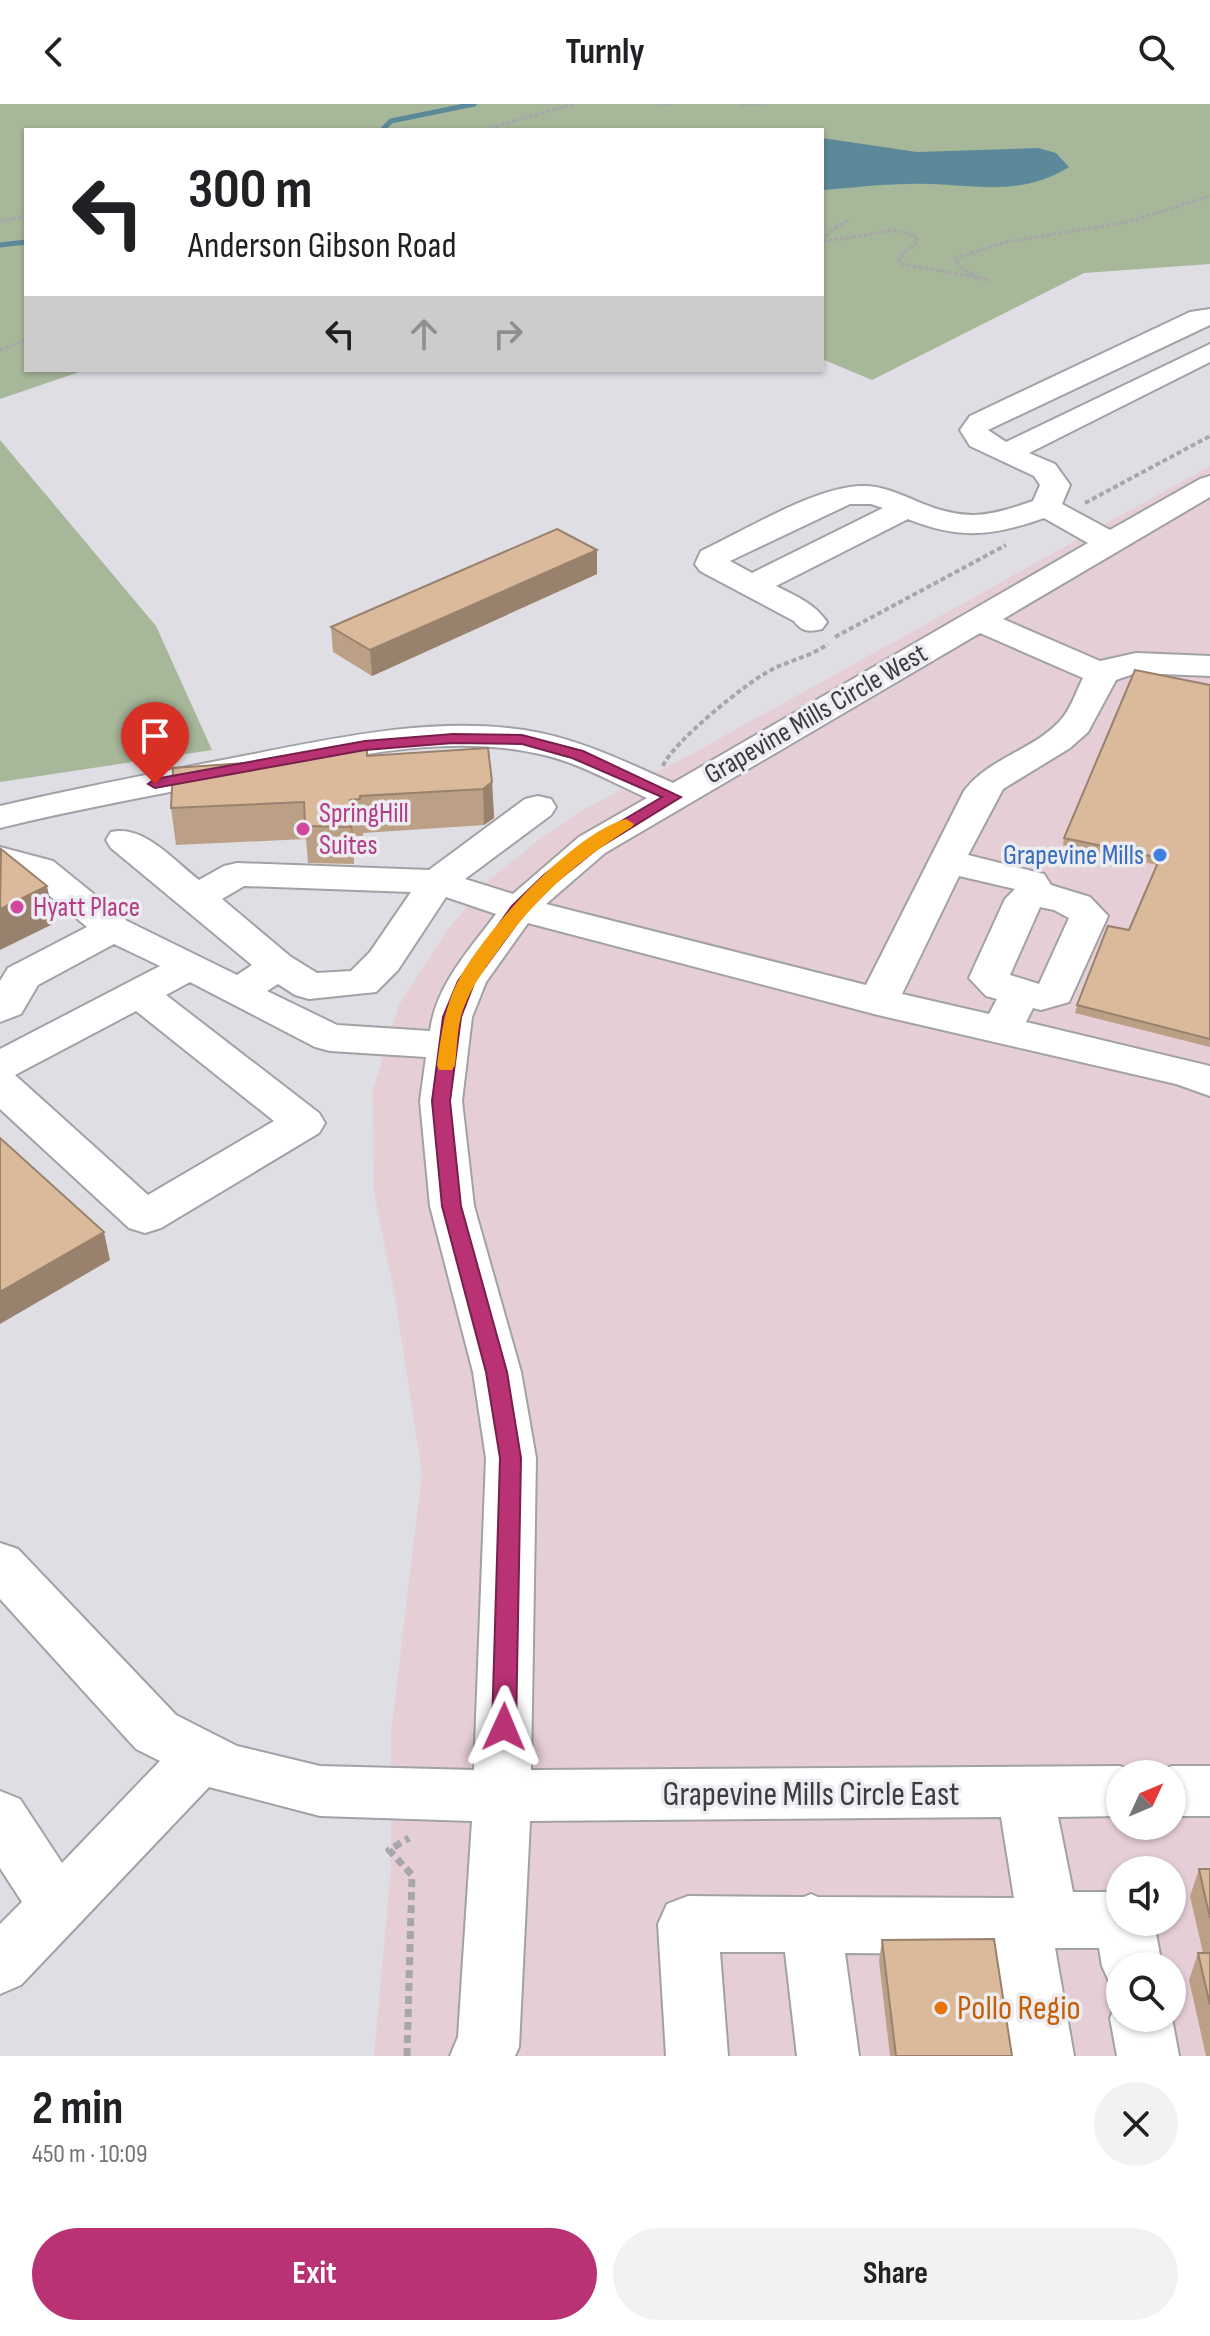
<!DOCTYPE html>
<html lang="en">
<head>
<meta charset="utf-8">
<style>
  body { margin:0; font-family:"Sofia Sans Condensed",sans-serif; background:#f2f2f2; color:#202124; height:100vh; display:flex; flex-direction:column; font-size:30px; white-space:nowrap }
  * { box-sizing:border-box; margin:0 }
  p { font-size:26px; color:#757577 }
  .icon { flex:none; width:44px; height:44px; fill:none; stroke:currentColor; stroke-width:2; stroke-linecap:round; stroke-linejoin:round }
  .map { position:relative; height:1952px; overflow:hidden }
  .side { display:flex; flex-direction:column; background:#fff; flex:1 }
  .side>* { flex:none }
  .guide { position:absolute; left:24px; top:24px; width:800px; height:244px; border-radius:0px; box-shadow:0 2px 6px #0004; background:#fff; color:#202124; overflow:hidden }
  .needle { width:52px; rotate:46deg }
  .tools { position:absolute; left:1106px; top:1656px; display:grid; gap:16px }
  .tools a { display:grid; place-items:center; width:80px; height:80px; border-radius:50%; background:#fff; box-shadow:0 2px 6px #0004; font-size:40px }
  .pin { position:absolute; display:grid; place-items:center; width:68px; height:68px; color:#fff; margin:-82px -34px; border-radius:50% 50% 50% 0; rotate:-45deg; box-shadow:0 0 8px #0007 }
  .pin .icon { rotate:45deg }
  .me { position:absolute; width:88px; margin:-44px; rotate:1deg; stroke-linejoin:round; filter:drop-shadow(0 0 6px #0008) }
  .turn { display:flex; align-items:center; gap:28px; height:168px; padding:0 32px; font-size:36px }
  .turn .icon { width:104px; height:104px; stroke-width:2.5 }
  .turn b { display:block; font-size:56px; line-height:68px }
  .lanes { display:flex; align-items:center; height:76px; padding:0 32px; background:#0003; justify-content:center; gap:40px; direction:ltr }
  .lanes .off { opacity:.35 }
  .round { display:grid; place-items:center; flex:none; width:84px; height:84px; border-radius:42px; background:#f2f2f2 }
  .headline { display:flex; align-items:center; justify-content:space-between; height:136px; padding:0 32px }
  h1 { font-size:48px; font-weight:700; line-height:60px }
  .action { display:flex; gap:16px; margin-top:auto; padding:16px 32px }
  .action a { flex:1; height:92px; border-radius:48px; background:#b83274; color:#fff; font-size:32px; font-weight:700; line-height:92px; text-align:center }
  .action a+a { background:#f2f2f2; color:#202124 }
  header { display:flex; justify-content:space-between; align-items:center; height:104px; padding:0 32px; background:#fff; font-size:36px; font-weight:700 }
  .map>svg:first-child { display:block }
  .commercial { fill:#e6ced7; fill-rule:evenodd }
  .green { fill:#a6b79a }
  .water { fill:#5c899a }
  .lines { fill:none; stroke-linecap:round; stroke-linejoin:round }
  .stream { stroke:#5c899a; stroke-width:5 }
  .minor-casing { stroke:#a1a1a6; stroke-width:4 }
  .path-far2 { stroke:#a6a6ab; stroke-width:3; stroke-dasharray:4 2; stroke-linecap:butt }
  .path-far1 { stroke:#a6a6ab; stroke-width:4; stroke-dasharray:5 3; stroke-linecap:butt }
  .path { stroke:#a6a6ab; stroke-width:7; stroke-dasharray:8 5; stroke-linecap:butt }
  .minor { fill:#fff; fill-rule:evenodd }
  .wall { fill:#bca086 }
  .shaded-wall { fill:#99826d }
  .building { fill:#dbba9c; stroke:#99826d; stroke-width:2 }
  .route { fill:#b83274; stroke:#78204b; stroke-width:2 }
  .slow { fill:#f59e0b }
  .hotel-dot { fill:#d1479c; stroke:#ececf1; stroke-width:3 }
  .shop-dot { fill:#3f7fe0; stroke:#ececf1; stroke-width:3 }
  .food-dot { fill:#e8710a; stroke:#ececf1; stroke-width:3 }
  .labels { text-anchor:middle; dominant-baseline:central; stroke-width:7; stroke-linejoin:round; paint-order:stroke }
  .street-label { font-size:28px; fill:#3c3c3f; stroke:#ececf1 }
  .hotel-label { font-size:28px; fill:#b23c85; stroke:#ececf1; text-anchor:start }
  .shop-label { font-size:28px; fill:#366cbe; stroke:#ececf1; text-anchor:end }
  .near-street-label { font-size:34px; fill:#3c3c3f; stroke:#ececf1 }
  .near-food-label { font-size:34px; fill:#c56008; stroke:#ececf1; text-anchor:start }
</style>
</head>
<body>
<header><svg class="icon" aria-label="back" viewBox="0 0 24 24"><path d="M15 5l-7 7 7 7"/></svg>Turnly<svg class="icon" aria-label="search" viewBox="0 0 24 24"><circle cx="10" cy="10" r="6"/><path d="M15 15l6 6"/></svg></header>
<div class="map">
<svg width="1210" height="1952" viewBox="0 0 1210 1952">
  <rect width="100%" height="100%" fill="#dedee4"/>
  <path class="commercial" d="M1210,362V1952H374L391,1765V1629L422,1369L395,1193L374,1088L373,986L399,901L446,828L489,776L542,733L586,704L690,651ZM1120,1670H1172V1722H1120ZM1120,1766H1172V1818H1120ZM1120,1862H1172V1914H1120Z"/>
  <g class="green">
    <path d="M0,0H1210V160L1084,169L872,276L822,255V26H26V266H85L0,295Z"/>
    <path d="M0,336L156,522L212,646L0,678Z"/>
  </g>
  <path class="water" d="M822,34L917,48L1038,44L1056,49L1069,63C1017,96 966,78 910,80C881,80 851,84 822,86Z"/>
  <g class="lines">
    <g class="stream">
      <path d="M382,26L391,17L474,0"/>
      <path d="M0,141L26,138"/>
    </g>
    <g class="minor-casing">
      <g id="minor">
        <path d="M1210,205V221L988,326L1006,338L1210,240V258L1029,349L1055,360L1070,381L1062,400L1110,426L1200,375L1210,372V393L1003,515L1100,557L1136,549L1210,552V572L1136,569L1116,576L1088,628L1070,644L1003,685L968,751L1044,770L1051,781L1090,793L1108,812L1069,898L1041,906L1033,904L1026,918L1210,962V992L1176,980L878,911L528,819L486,878L472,913L462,997L474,1102L521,1268L536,1354L531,1666L1120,1662L1141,1670H1120V1712L1058,1713L1073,1788H1120V1818H1154L1162,1862H1120V1886L1111,1882L1102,1862L1099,1844H1055L1074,1952H1012L996,1850L845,1849L859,1952H797L785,1848H720L728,1952H666L658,1820L667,1800L688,1792L804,1793L811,1790L818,1793L1014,1794L1001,1713L530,1717L519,1943L515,1952H450L458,1933L472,1717L320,1712L209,1683L21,1881L0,1890V1820L22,1798L0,1764V1687L20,1695L62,1759L160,1657L136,1645L0,1495V1439L18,1445L176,1611L237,1642L320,1662L474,1666L486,1354L473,1268L430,1102L420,997L426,953L330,947L315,943L190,878L166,891L319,1009L325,1019L319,1029L161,1124L145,1129L129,1124L0,1005V945L160,862L114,840L38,881L21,910L0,918V877L8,864L87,823L27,773L0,766V743L53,757L127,817L237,871L252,861L111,744L106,736L111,728C144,720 174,757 199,776L224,762L237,759L429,766L525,695L538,692L551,695L556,703L551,711L465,775L513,790L579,733L647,694C612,678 577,658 540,650C440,627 330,657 232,676C155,691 77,705 0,724V702C77,684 155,669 233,654C327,636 427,612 524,626C577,634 624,657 673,679L1088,439L1044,414C993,432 959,436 908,415L776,482C796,492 814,499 827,518L822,525C809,528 802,528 794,517L700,467L695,460L701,447C744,427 818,381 864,382C882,382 900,390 916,397C964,417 985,414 1033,397L1040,381L1034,372L970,342L960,326L970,312L1190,208ZM850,400H871L883,404L752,469L730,457ZM980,529L1083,574C1076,588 1070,607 1059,618C1031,647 989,654 964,687L866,881L546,800L605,749ZM959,772L1015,785L1005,795L969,874L986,892L997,895L989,910L902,890ZM244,782L411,788L370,848L351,867L317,869L291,853L222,795ZM446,793L496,810C470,845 436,881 430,927L337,921L267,887L278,880L295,891L309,895L376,888L398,866ZM1040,803L1054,806L1069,814L1039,880L1010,871ZM136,907L274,1017L148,1091L15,971Z"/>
        <path d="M1172,1662H1210V1712H1172V1670H1151Z"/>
        <path d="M1119,1893L1120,1914H1172L1179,1952H1117L1110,1914Z"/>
      </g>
    </g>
    <g class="path-far2">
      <path d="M659,0H672"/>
      <path d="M741,0H766"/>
      <path d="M483,26L573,0"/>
      <path d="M0,117L26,112"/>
      <path d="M822,137L833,125L850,116"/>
      <path d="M822,138L895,126L914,131L918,137L899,154L902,160L991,176"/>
      <path d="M978,174L960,163L955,154L1006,138L1128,118L1210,92"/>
      <path d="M0,246L26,236"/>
    </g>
    <g class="path-far1">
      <path d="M1085,399L1210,332"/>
      <path d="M835,533L1006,441"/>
      <path d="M663,662C672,639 747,578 771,566C790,556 810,553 828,540"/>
    </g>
    <path class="path" d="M407,1952L412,1771L389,1746L409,1734"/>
    <use href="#minor" class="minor"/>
  </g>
  <g class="wall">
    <path d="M597,446V470L372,572L333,548L331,523Z"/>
    <path d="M1210,581V943L1075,909L1077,901L1129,826L1157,761L1063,741L1064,734Z"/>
    <path d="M367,652L492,678L494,714L484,721L363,729V732H353L354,760L308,759L306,735L176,741L171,704L290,656Z"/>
    <path d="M1199,1765H1210V1952H1206L1189,1876L1198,1849H1203L1190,1792Z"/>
    <path d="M882,1836L1012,1952H890L879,1857Z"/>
  </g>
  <g class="shaded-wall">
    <path d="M597,446V470L372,572L370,546Z"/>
    <path d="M492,678L494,714L484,721L483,685Z"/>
    <path d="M350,696L353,732L354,760L351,723Z"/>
    <path d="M47,782L55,819L0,846V805Z"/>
    <path d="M104,1128L110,1156L0,1220V1188Z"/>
  </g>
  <g class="building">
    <path d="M557,425L597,446L370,546L331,523Z"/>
    <path d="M1135,566L1210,581V935L1077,901L1108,822L1129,826L1160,754L1064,734Z"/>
    <path d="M488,644L492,678L483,685L360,692V695L350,696L351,723L305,722L304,698L171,704L173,664L290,656V651L367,646V652Z"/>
    <path d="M1,745L47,782L0,805Z"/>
    <path d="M0,1034L104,1128L0,1188Z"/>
    <path d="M1199,1765H1210V1814Z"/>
    <path d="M994,1835L1012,1952H896L882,1836Z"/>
    <path d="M1198,1849H1210V1901Z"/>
  </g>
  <path class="route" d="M453,630L522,631L583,647L681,693L597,745L556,778L524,810L475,877L461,913L450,997L461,1102L507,1268L521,1354L516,1623L513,1630L504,1633L496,1630L492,1623L500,1354L486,1268L442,1102L432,997L443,913L458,877L512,802L544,771L586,738L662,693L572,654L522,640L453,639L365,646L155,684L148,680L155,675L365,637Z"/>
  <path class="slow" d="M626,715L634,720L632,723C577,757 534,795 497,848C482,868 468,888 461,912C457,928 457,945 455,961L452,966H439L437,961C441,932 444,906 457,879C481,830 573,729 626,715Z"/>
  <g class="hotel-dot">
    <circle cx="303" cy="725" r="8"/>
    <circle cx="17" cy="803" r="8"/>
  </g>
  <circle class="shop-dot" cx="1160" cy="751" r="8"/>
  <circle class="food-dot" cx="941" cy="1904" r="8"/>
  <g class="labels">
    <g class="street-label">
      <text transform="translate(816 610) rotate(-30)">Grapevine Mills Circle West</text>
    </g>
    <g class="hotel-label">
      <text x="319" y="709">SpringHill<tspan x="319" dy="32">Suites</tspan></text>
      <text x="33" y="803">Hyatt Place</text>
    </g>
    <g class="shop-label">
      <text x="1144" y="751">Grapevine Mills</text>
    </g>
    <g class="near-street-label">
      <text x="811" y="1690">Grapevine Mills Circle East</text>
    </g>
    <g class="near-food-label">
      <text x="957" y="1904">Pollo Regio</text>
    </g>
  </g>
</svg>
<div class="tools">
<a><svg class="needle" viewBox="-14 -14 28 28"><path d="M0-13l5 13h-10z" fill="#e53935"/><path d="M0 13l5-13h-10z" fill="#757577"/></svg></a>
<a><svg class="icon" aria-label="sound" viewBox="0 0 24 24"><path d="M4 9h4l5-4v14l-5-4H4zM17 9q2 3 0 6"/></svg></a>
<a><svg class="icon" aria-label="search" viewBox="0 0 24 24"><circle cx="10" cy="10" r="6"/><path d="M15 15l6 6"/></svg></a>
</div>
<div class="pin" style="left:155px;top:680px;background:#d93025"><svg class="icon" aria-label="arrive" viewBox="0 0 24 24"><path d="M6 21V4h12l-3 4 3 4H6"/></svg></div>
<svg class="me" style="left:504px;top:1623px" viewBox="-20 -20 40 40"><path d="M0-17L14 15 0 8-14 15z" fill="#b83274" stroke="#fff" stroke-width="4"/></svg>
<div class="guide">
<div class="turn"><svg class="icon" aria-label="left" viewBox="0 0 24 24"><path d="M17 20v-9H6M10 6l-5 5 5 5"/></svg><div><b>300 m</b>Anderson Gibson Road</div></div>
<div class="lanes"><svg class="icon" aria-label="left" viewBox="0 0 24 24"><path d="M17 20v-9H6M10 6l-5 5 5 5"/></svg><svg class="icon off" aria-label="ahead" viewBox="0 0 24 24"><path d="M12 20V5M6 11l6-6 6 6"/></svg><svg class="icon off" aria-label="right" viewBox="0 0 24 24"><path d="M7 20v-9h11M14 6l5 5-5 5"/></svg></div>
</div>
</div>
<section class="side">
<div class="headline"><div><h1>2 min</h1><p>450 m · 10:09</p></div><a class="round"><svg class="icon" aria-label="close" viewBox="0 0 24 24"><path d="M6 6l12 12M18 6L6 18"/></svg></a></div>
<div class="action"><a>Exit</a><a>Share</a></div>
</section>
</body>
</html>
